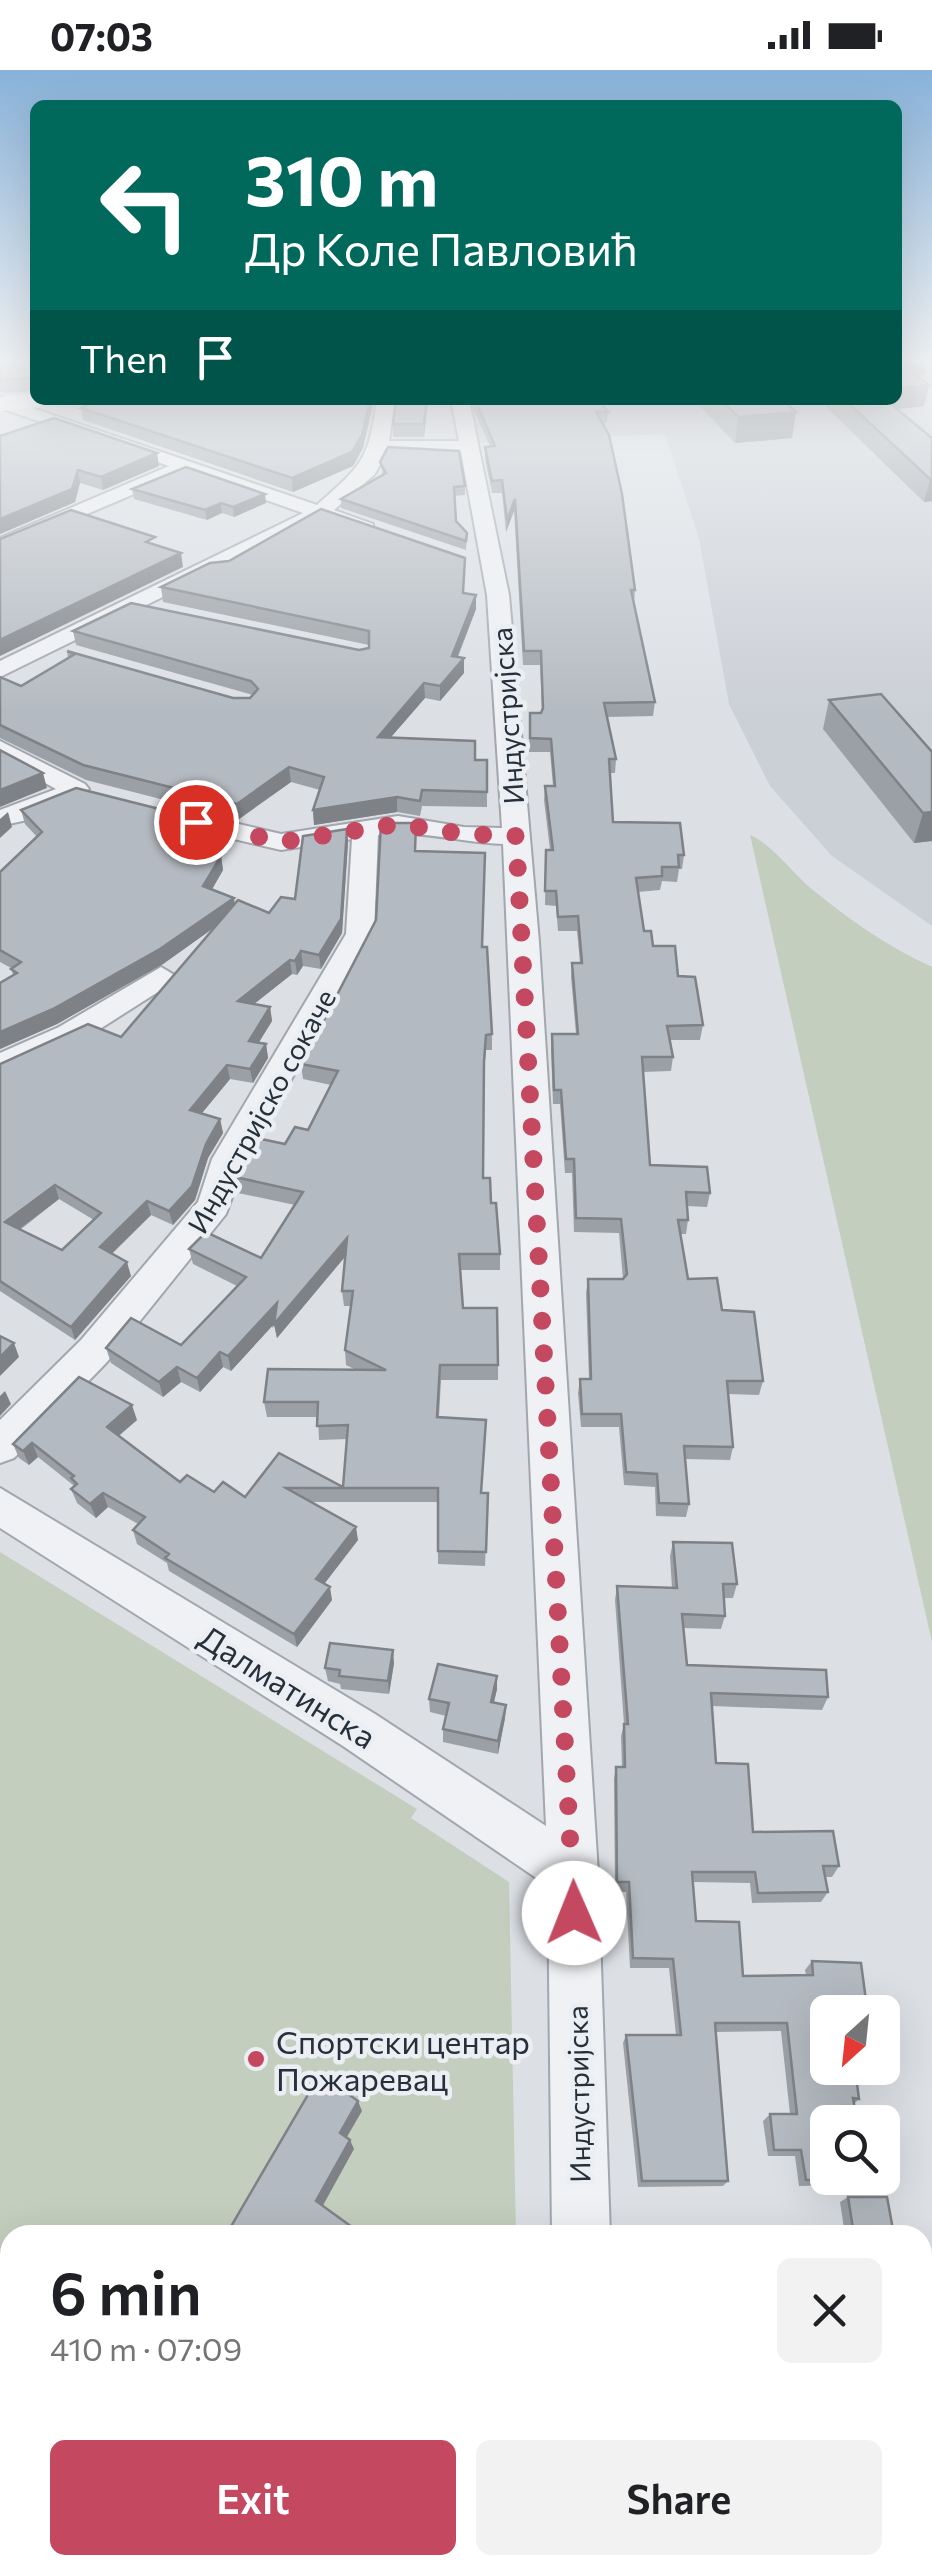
<!DOCTYPE html>
<html lang="en">
<head>
<meta charset="utf-8">
<style>
  body { margin:0; font-family:Commissioner,sans-serif; background:#f2f2f2; color:#202124; height:100vh; display:flex; flex-direction:column; font-size:38px; white-space:nowrap }
  * { box-sizing:border-box; margin:0 }
  p { font-size:32px; color:#757577 }
  .icon { flex:none; width:55px; height:55px; fill:none; stroke:currentColor; stroke-width:2; stroke-linecap:round; stroke-linejoin:round }
  .map { position:relative; flex:1; overflow:hidden }
  .side { position:absolute; left:0px; top:2155px; width:932px; height:350px; display:flex; flex-direction:column; background:#fff; border-radius:30px 30px 0 0; box-shadow:0 10px 40px #0002 }
  .side>* { flex:none }
  .hud { position:absolute; left:30px; top:30px; width:872px; height:305px; border-radius:15px; box-shadow:0 10px 40px #0002; background:#00695c; color:#fff; overflow:hidden }
  .needle { width:65px; rotate:207deg }
  .buttons { position:absolute; left:810px; top:1925px; display:grid; gap:20px }
  .buttons a { display:grid; place-items:center; width:90px; height:90px; border-radius:15px; background:#fff; box-shadow:0 10px 40px #0002; font-size:50px }
  .pin { position:absolute; display:grid; place-items:center; width:85px; height:85px; color:#fff; margin:-42px; border:5px solid #fff; border-radius:50%; box-shadow:0 2px 10px #0007 }
  .me { position:absolute; width:110px; margin:-55px; rotate:359deg; stroke-linejoin:round; filter:drop-shadow(0 0 8px #0008) }
  .turn { display:flex; align-items:center; gap:35px; height:210px; padding:0 50px; font-size:45px }
  .turn .icon { width:130px; height:130px; stroke-width:2.5 }
  .turn b { display:block; font-size:70px; line-height:85px }
  .then { display:flex; align-items:center; height:95px; padding:0 50px; background:#0003; gap:20px; font-size:38px }
  .round { display:grid; place-items:center; flex:none; width:105px; height:105px; border-radius:15px; background:#f2f2f2 }
  .head { display:flex; align-items:center; justify-content:space-between; height:170px; padding:0 50px }
  h1 { font-size:60px; font-weight:600; line-height:75px }
  .cta { display:flex; gap:20px; margin-top:auto; padding:20px 50px }
  .cta a { flex:1; height:115px; border-radius:15px; background:#c34860; color:#fff; font-size:40px; font-weight:600; line-height:115px; text-align:center }
  .cta a+a { background:#f2f2f2; color:#202124 }
  .status { display:flex; justify-content:space-between; align-items:center; height:70px; padding:0 50px; background:#fff; direction:ltr }
  .status svg { height:28px; fill:currentColor }
  .map>svg:first-child { display:block }
  .built { fill:#cbcfd6 }
  .green { fill:#c3cebe }
  .lines { fill:none; stroke-linecap:round; stroke-linejoin:round }
  .street-casing { stroke:#a2a7ae; stroke-width:4 }
  .street { fill:#eff1f4; fill-rule:evenodd }
  .secondary { fill:#fff; fill-rule:evenodd }
  .wall { fill:#9ba0a6; fill-rule:evenodd }
  .shaded-wall { fill:#7e8287 }
  .building { fill:#b4bac1; stroke:#7e8287; stroke-width:2.5; fill-rule:evenodd }
  .route { stroke:#c34860; stroke-width:18; stroke-dasharray:0 32.4 }
  .poi-dot { fill:#c34860; stroke:#ebeff3; stroke-width:4 }
  .labels { text-anchor:middle; dominant-baseline:central; stroke-width:9; stroke-linejoin:round; paint-order:stroke }
  .street-label { font-size:28px; fill:#272f3a; stroke:#ebeff3 }
  .near-street-label { font-size:32px; fill:#272f3a; stroke:#ebeff3 }
  .near-poi-label { font-size:32px; fill:#272f3a; stroke:#ebeff3; text-anchor:start }
</style>
</head>
<body>
<div class="status"><b>07:03</b><svg viewBox="0 0 49 12"><path d="M0 12V9h3v3zM5 12V6h3v6zM10 12V3h3v9zM15 12V0h3v12zM26 1h20v11H26zM47 4h2v5h-2z"/></svg></div>
<div class="map">
<svg width="932" height="2505" viewBox="0 0 932 2505">
  <rect width="100%" height="100%" fill="#dce0e5"/>
  <path class="built" d="M898,293H932V856L832,786L770,716L729,634L699,469L665,364L478,373L468,330H898Z"/>
  <g class="green">
    <path d="M750,765C770,773 790,800 808,816C847,848 886,876 932,897V1572Z"/>
    <path d="M0,1482L417,1739L411,1748L509,1812L516,2165H10V2495H206L170,2505H0Z"/>
    <path d="M932,2455V2505H745L783,2495H922L923,2458Z"/>
  </g>
  <g class="lines">
    <g class="street-casing">
      <g id="street">
        <path d="M0,327L317,435C363,394 368,391 377,330H395L389,371H459L451,330H469L509,525L539,872L598,1803L610,2165H552L548,1816L343,1676L0,1458V1418L375,1644L546,1756L503,774C462,773 419,759 378,765L374,864L246,1089L226,1144L107,1292L14,1388L0,1393V1350L81,1270L198,1132L212,1089L346,864L352,769L281,780L166,753L162,747L166,741L175,739L281,764L398,746L464,757L502,758L487,525L461,382H386L375,404L334,440L373,454V462L321,449L0,607V591L303,443L186,402L0,481V468L169,396L0,338Z"/>
        <path d="M0,671L85,714L89,719L36,748L0,756V740L56,719L0,688Z"/>
        <path d="M161,897L176,906L172,913L81,971L0,1007V983L59,957Z"/>
        <path d="M932,2310V2372L922,2375V2313Z"/>
        <path d="M297,2495H389L385,2505H293Z"/>
      </g>
    </g>
    <use href="#street" class="street"/>
    <path class="secondary" d="M35,323V330H52L40,337L0,341V327Z"/>
  </g>
  <g class="wall">
    <path d="M0,293H35V321L5,323L0,321Z"/>
    <path d="M898,293H928L925,304L917,306L929,315L924,336L896,339L931,368L932,431L924,432L819,330H898Z"/>
    <path d="M98,330H374L363,378L353,396L293,422L83,350L81,338Z"/>
    <path d="M428,330L424,367H393V354Z"/>
    <path d="M469,330H599L608,342L607,353L602,354L635,520L634,534L655,632L653,646L607,647L616,689L615,703H610L613,752L684,785L682,799H679L677,812L662,811L660,820L638,822L644,861L653,876L678,906L703,955L700,970H670L673,987L671,1001L643,1002L650,1095L710,1123L707,1137L687,1136L688,1150L686,1164H680L688,1209L722,1240L763,1311L759,1325L728,1324L733,1377L730,1390L685,1389L689,1434L686,1447L656,1446L655,1417L624,1415L619,1357H581L578,1323L580,1309H589L586,1223L588,1209H623L619,1163L574,1162L572,1103H565L560,1034H553L551,979L552,964H576L571,907L572,893H580L577,861H558L556,836L545,835L546,780H550L544,730L545,716H553L550,682H529L530,643H541L542,640L540,595H523L514,441L506,462L502,423H492L485,389V377L490,376Z"/>
    <path d="M694,330H783L792,368L735,373Z"/>
    <path d="M0,366L159,396L103,420L80,413L75,432L0,464Z"/>
    <path d="M380,392L465,416V425L454,426L456,451L467,463L466,480L341,438V429L383,405Z"/>
    <path d="M132,419L266,433L234,447L222,443L207,450L134,429Z"/>
    <path d="M161,517L464,523L476,539L458,587L464,603L440,631L425,628L391,667L475,690H487V737L422,736L420,746L397,742L314,755L313,740L320,720L291,712L239,749L86,710L0,668V607L21,616L68,588L67,581L233,628H250L253,625L76,575L73,561L359,580L369,578V575L163,532Z"/>
    <path d="M881,624L932,771L914,773L823,659L829,630Z"/>
    <path d="M21,740L225,769L214,785L221,786L223,800L212,819L235,834L269,843L295,829L347,759L348,773L342,863L321,899L303,896L297,905L292,904L254,934L270,937L272,951L259,972L266,974L268,988L253,1013L230,1009L202,1043L220,1049L223,1063L208,1088L195,1130L173,1155L151,1145L112,1184L131,1206L75,1270L0,1221V994L121,967L215,857L163,894L57,954L0,979V913L13,905L11,898L0,892V802L37,767L25,754ZM59,1129L94,1150L62,1180L20,1160Z"/>
    <path d="M416,781L482,877L492,964V980H486L484,1004L483,1108L491,1133L500,1184V1200H460L463,1238L498,1295V1310H441L439,1347L482,1423H488L485,1496L438,1494V1432H311L358,1470L324,1514L332,1530L297,1577L169,1501L167,1493L137,1474L133,1460L138,1454L108,1437L96,1448L77,1433L71,1419L74,1416L73,1415L38,1387L29,1395L19,1388L13,1374L137,1350L119,1366L180,1412L214,1422L245,1427L279,1383L343,1417L347,1369L319,1370L318,1347H267L264,1332L356,1300L346,1295L345,1280L351,1236H344L342,1221L345,1187L277,1268L274,1254L231,1301L223,1297L200,1322L181,1312L163,1327L111,1293L106,1278L181,1275L237,1216L193,1194L189,1179L261,1188L295,1135L238,1123L235,1107L308,1060L331,1015L303,1009L301,994Z"/>
    <path d="M673,1472L737,1514L733,1528H724L725,1546L721,1559L684,1558L687,1595L828,1627L822,1640L712,1636L716,1693L753,1762L839,1796L832,1807H825L828,1822L821,1832L752,1833L750,1813L693,1812L696,1851L743,1906L806,1905L805,1900L812,1891L867,1938L862,1942H828L859,2029L854,2034L867,2109L858,2115L799,2116L795,2086H768L763,2051L770,2044H790L781,1961L716,1962L728,2111L723,2116L638,2117L623,1973L626,1965H676L669,1898H630L626,1822H615L614,1709L616,1697H622L621,1666L624,1654L615,1530L617,1516L672,1518L670,1486Z"/>
    <path d="M394,1593L389,1624L341,1619L340,1614L328,1611L325,1598Z"/>
    <path d="M497,1606V1619L494,1632L506,1635L505,1648L498,1684L443,1672V1659L446,1646L430,1642L429,1629Z"/>
    <path d="M848,2127L894,2165H845L840,2132Z"/>
  </g>
  <g class="shaded-wall">
    <path d="M898,293H928L925,304L898,309Z"/>
    <path d="M929,315L924,336L870,342L872,330H898V318Z"/>
    <path d="M370,330H374L363,378L353,396L293,422L292,408Z"/>
    <path d="M427,330H428L424,367V354Z"/>
    <path d="M796,342L792,368L735,373L738,347Z"/>
    <path d="M157,383L159,396L103,420L101,407Z"/>
    <path d="M78,400L80,413L75,432L0,464V449Z"/>
    <path d="M932,408V431L924,432L930,409Z"/>
    <path d="M265,424L266,433L234,447L233,437Z"/>
    <path d="M515,429L514,441L506,462L507,450Z"/>
    <path d="M221,433L222,443L207,450L205,440Z"/>
    <path d="M181,483L183,497L0,586V570Z"/>
    <path d="M476,525V539L452,600V586Z"/>
    <path d="M464,588V603L440,631V616Z"/>
    <path d="M424,613L425,628L378,682V667Z"/>
    <path d="M289,697L291,712L239,749L237,734Z"/>
    <path d="M43,703L47,718L0,737V720Z"/>
    <path d="M397,727V742L314,755L313,740Z"/>
    <path d="M8,742L12,757L0,768V749Z"/>
    <path d="M932,742V771L914,773L923,743Z"/>
    <path d="M223,755L225,769L205,798L202,783Z"/>
    <path d="M347,759L348,773L342,863L321,899L319,885Z"/>
    <path d="M221,786L223,800L206,830L203,816Z"/>
    <path d="M234,828L236,842L163,894L57,954L0,979V962Z"/>
    <path d="M301,881L303,896L297,905L295,891Z"/>
    <path d="M290,890L292,904L240,945L238,931Z"/>
    <path d="M270,937L272,951L251,985L249,971Z"/>
    <path d="M266,974L268,988L253,1013L250,999Z"/>
    <path d="M227,995L230,1009L193,1054L190,1040Z"/>
    <path d="M220,1049L223,1063L208,1088L195,1130L173,1155L169,1141Z"/>
    <path d="M55,1115L59,1129L10,1166L5,1152Z"/>
    <path d="M147,1131L151,1145L104,1191L100,1177Z"/>
    <path d="M347,1168L348,1183L277,1268L274,1254L231,1301L228,1286L277,1233Z"/>
    <path d="M127,1192L131,1206L75,1270L71,1257Z"/>
    <path d="M14,1273L19,1287L0,1306V1287Z"/>
    <path d="M220,1282L223,1297L200,1322L197,1308Z"/>
    <path d="M177,1297L181,1312L163,1327L159,1312Z"/>
    <path d="M5,1321L11,1334L0,1346V1326Z"/>
    <path d="M132,1335L137,1350L112,1371L107,1357Z"/>
    <path d="M32,1373L38,1387L29,1395L23,1381Z"/>
    <path d="M103,1423L108,1437L96,1448L90,1434Z"/>
    <path d="M356,1457L358,1470L318,1522L316,1509Z"/>
    <path d="M330,1517L332,1530L297,1577L294,1564Z"/>
    <path d="M393,1580L394,1593L389,1624L388,1611Z"/>
    <path d="M497,1606V1619L491,1645V1632Z"/>
    <path d="M506,1635L505,1648L498,1684V1671Z"/>
    <path d="M358,2031L362,2041L344,2072L340,2063Z"/>
    <path d="M350,2070L354,2079L321,2139L316,2131Z"/>
  </g>
  <g class="building">
    <path d="M0,293H35V308L0,310Z"/>
    <path d="M898,293H901L929,315L898,318Z"/>
    <path d="M98,330H370L362,365L352,382L292,408L81,338Z"/>
    <path d="M396,330H427L424,354H393Z"/>
    <path d="M475,330H599L608,342H596L609,365L622,424L635,520H631L655,632L604,633L616,689H609L613,752L680,753L684,785H678L679,797H662V806L636,808L644,861H651L653,876H675L678,906L695,907L703,955L667,956L673,987H642L650,1095L707,1097L710,1123L686,1122L688,1150H678L688,1209L717,1208L722,1240L754,1242L763,1311H727L733,1377L684,1376L689,1434L659,1433L657,1404L626,1402L621,1344H582L580,1309H591L588,1209H623L627,1204L621,1149L576,1148L574,1089H566L561,1020H554L552,964H578L572,893H582L578,846L558,847L556,821H545L546,780H553L545,716H555L551,669L530,668V643H541L543,638L541,581H524L515,429L507,450L502,410L492,411L485,377L495,376Z"/>
    <path d="M722,330H783L796,342L738,347Z"/>
    <path d="M845,330H886L932,368V408L930,409Z"/>
    <path d="M54,348L157,383L101,407L78,400L72,419L0,449V366Z"/>
    <path d="M388,377L459,381L465,416L454,417L456,451L467,463L466,471L341,429L386,403L380,392Z"/>
    <path d="M186,397L265,424L233,437L221,433L205,440L132,419Z"/>
    <path d="M321,439L465,488L463,523L476,525L452,586L464,588L440,616L424,613L378,667L475,671V690H487V722L422,720L420,731L397,727L313,740L324,707L289,697L237,734L83,695L0,655V607L21,616L75,584L67,581L233,628H250L258,619L251,611L73,561L131,533L359,580L369,578V561L161,517L210,493L229,491Z"/>
    <path d="M71,440L155,467L146,472L181,483L0,570V469Z"/>
    <path d="M881,624L932,682V742L923,743L829,630Z"/>
    <path d="M0,680L43,703L0,720Z"/>
    <path d="M76,718L223,755L202,783L221,786L203,816L234,828L160,879L53,939L0,962V913L17,903L11,899L21,892L0,880V802L42,762L21,740Z"/>
    <path d="M381,753H416L415,781L485,783L482,877H487L492,964L486,965L484,991L483,1108H490L491,1133H496L500,1184H459L463,1238H497L498,1295H440L437,1347L486,1350L481,1423H488L486,1482L438,1481V1418H286L356,1457L316,1509L330,1517L294,1564L165,1488L169,1484L133,1460L145,1447L103,1423L90,1434L71,1419L77,1414L71,1408L74,1406L32,1373L23,1381L13,1374L79,1307L132,1335L107,1357L180,1412L187,1405L214,1422L223,1412L245,1427L279,1383L343,1417L348,1355L317,1356L318,1332H264L268,1299L386,1300L345,1280L353,1221H342L347,1168L274,1254L277,1233L228,1286L220,1282L197,1308L177,1297L159,1312L106,1278L131,1248L181,1275L246,1207L189,1179L206,1162L261,1188L303,1122L235,1107L252,1067L285,1074L295,1057L308,1060L338,1001L301,994L376,850Z"/>
    <path d="M347,759L341,849L319,885L301,881L295,891L290,890L238,931L270,937L249,971L266,974L250,999L227,995L190,1040L220,1049L206,1074L192,1116L169,1141L147,1131L100,1177L127,1192L71,1257L0,1211V994L88,954L121,967L238,830L269,843L281,827L295,829L303,766ZM55,1115L101,1143L62,1180L5,1152Z"/>
    <path d="M0,1266L14,1273L0,1287Z"/>
    <path d="M673,1472L732,1473L737,1514H723L725,1546L682,1544L687,1595L826,1600L828,1627L711,1623L716,1693L748,1694L753,1762L833,1761L839,1796H823L828,1822L758,1823L755,1802H692L696,1851L739,1852L743,1906L813,1905L812,1891L861,1893L867,1938L847,1937V1942H828V1998H855L859,2029L853,2028L857,2052H828V2108H866L867,2109L806,2110L801,2080H774L770,2044H797L787,1953H715L728,2111H642L626,1965H681L673,1889L633,1888L629,1812H617L616,1697H625L624,1654H628L617,1516L677,1518Z"/>
    <path d="M330,1573L393,1580L388,1611L339,1606L340,1600L325,1598Z"/>
    <path d="M438,1594L497,1606L491,1632L506,1635L498,1671L443,1659L449,1633L429,1629Z"/>
    <path d="M320,2004L358,2031L340,2063L350,2070L316,2131L363,2165H226Z"/>
    <path d="M848,2127H887L894,2165H854Z"/>
  </g>
  <linearGradient id="sky" x2="0" y2="1"><stop stop-color="#88b2d9"/><stop offset="0.45" stop-color="#eff1f3"/><stop offset="1" stop-color="#eff1f3" stop-opacity="0"/></linearGradient>
  <rect width="932" height="644" fill="url(#sky)"/>
  <g class="lines">
    <path class="route" d="M196,752L281,772L398,754L464,764L516,766L574,1843"/>
  </g>
  <circle class="poi-dot" cx="256" cy="1989" r="10"/>
  <g class="labels">
    <g class="street-label">
      <text transform="translate(507 646) rotate(-94)">Индустријска</text>
      <text transform="translate(261 1041) rotate(-61)">Индустријско сокаче</text>
      <text transform="translate(578 2024) rotate(-91)">Индустријска</text>
    </g>
    <g class="near-street-label">
      <text transform="translate(288 1616) rotate(32)">Далматинска</text>
    </g>
    <g class="near-poi-label">
      <text x="276" y="1971">Спортски центар<tspan x="276" dy="37">Пожаревац</tspan></text>
    </g>
  </g>
</svg>
<div class="buttons">
<a><svg class="needle" viewBox="-14 -14 28 28"><path d="M0-13l5 13h-10z" fill="#e53935"/><path d="M0 13l5-13h-10z" fill="#757577"/></svg></a>
<a><svg class="icon" aria-label="search" viewBox="0 0 24 24"><circle cx="10" cy="10" r="6"/><path d="M15 15l6 6"/></svg></a>
</div>
<div class="pin" style="left:196px;top:752px;background:#d93025"><svg class="icon" aria-label="arrive" viewBox="0 0 24 24"><path d="M6 21V4h12l-3 4 3 4H6"/></svg></div>
<svg class="me" style="left:574px;top:1843px" viewBox="-20 -20 40 40"><circle r="19" fill="#fff"/><path d="M0-13L10 11 0 6-10 11z" fill="#c34860"/></svg>
<div class="hud">
<div class="turn"><svg class="icon" aria-label="left" viewBox="0 0 24 24"><path d="M17 20v-9H6M10 6l-5 5 5 5"/></svg><div><b>310 m</b>Др Коле Павловић</div></div>
<div class="then">Then<svg class="icon" aria-label="arrive" viewBox="0 0 24 24"><path d="M6 21V4h12l-3 4 3 4H6"/></svg></div>
</div>
<section class="side">
<div class="head"><div><h1>6 min</h1><p>410 m · 07:09</p></div><a class="round"><svg class="icon" aria-label="close" viewBox="0 0 24 24"><path d="M6 6l12 12M18 6L6 18"/></svg></a></div>
<div class="cta"><a>Exit</a><a>Share</a></div>
</section>
</div>
</body>
</html>
